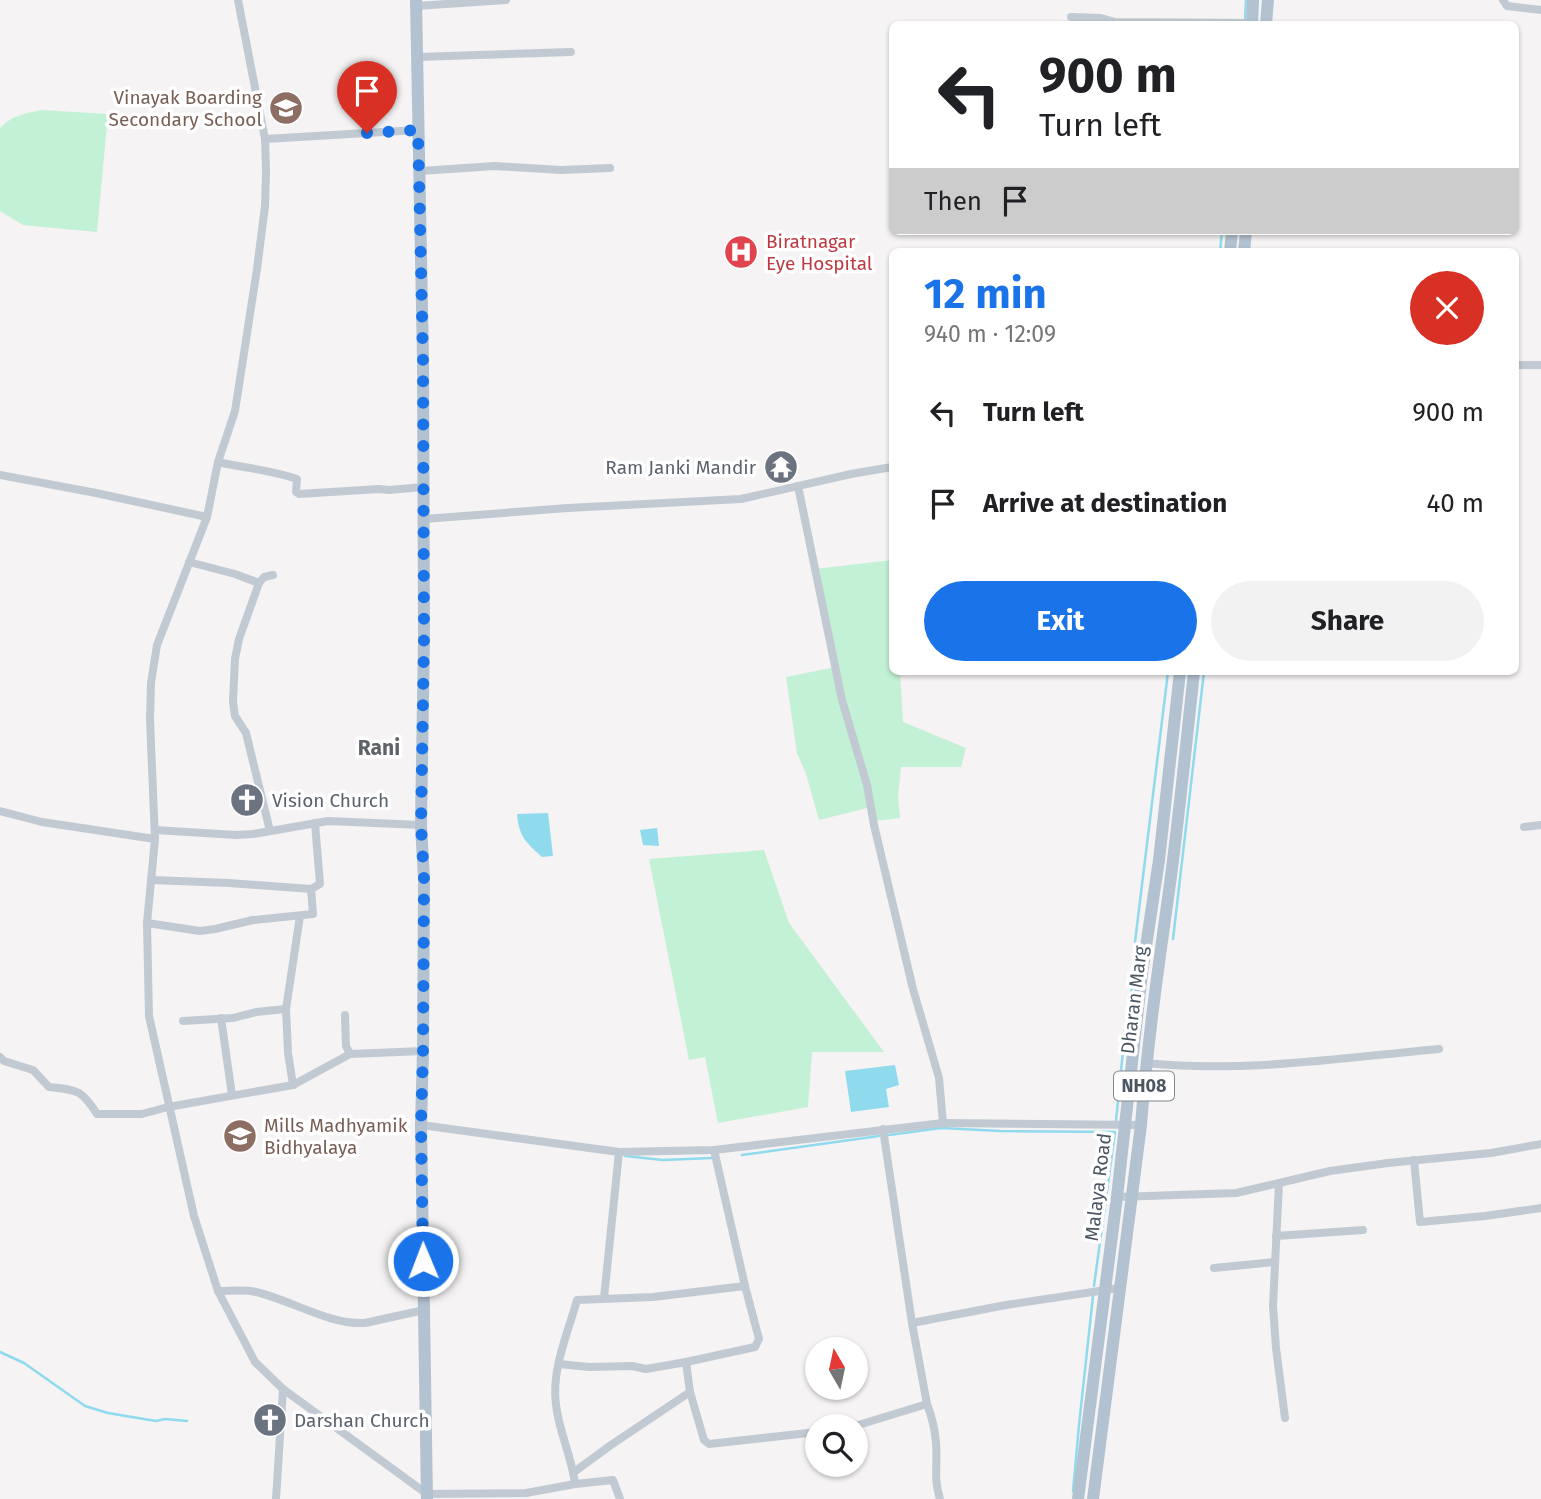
<!DOCTYPE html>
<html lang="en">
<head>
<meta charset="utf-8">
<style>
  body { margin:0; font-family:"Fira Sans",sans-serif; background:#f2f2f2; color:#202124; height:100vh; display:flex; flex-direction:column; font-size:26px; white-space:nowrap }
  * { box-sizing:border-box; margin:0 }
  p { font-size:23px; color:#757577 }
  .icon { flex:none; width:38px; height:38px; fill:none; stroke:currentColor; stroke-width:2; stroke-linecap:round; stroke-linejoin:round }
  .map { position:relative; flex:1; overflow:hidden }
  .side { position:absolute; left:889px; top:248px; width:630px; height:427px; display:flex; flex-direction:column; background:#fff; border-radius:10px; box-shadow:0 2px 5px #0004 }
  .side>* { flex:none }
  .top-card { position:absolute; left:889px; top:21px; width:630px; height:214px; border-radius:10px; box-shadow:0 2px 5px #0004; background:#fff; color:#202124; overflow:hidden }
  .needle { width:46px; rotate:351deg }
  .controls { position:absolute; left:805px; top:1337px; display:grid; gap:14px }
  .controls a { display:grid; place-items:center; width:63px; height:63px; border-radius:50%; background:#fff; box-shadow:0 2px 5px #0004; font-size:35px }
  .pin { position:absolute; display:grid; place-items:center; width:60px; height:60px; color:#fff; margin:-72px -30px; border-radius:50% 50% 50% 0; rotate:-45deg; box-shadow:0 0 7px #0007 }
  .pin .icon { rotate:45deg }
  .me { position:absolute; width:77px; margin:-38px; rotate:359deg; stroke-linejoin:round; filter:drop-shadow(0 0 5px #0008) }
  .turn { display:flex; align-items:center; gap:24px; height:147px; padding:0 35px; font-size:32px }
  .turn .icon { width:91px; height:91px; stroke-width:2.5 }
  .turn b { display:block; font-size:49px; line-height:60px }
  .then { display:flex; align-items:center; height:66px; padding:0 35px; background:#0003; gap:14px; font-size:26px }
  .round { display:grid; place-items:center; flex:none; width:74px; height:74px; border-radius:37px; background:#f2f2f2 }
  .overview { display:flex; align-items:center; justify-content:space-between; height:119px; padding:0 35px }
  h1 { font-size:42px; font-weight:700; line-height:52px; color:#1a73e8 }
  .primary-button { display:flex; gap:14px; margin-top:auto; padding:14px 35px }
  .primary-button a { flex:1; height:80px; border-radius:42px; background:#1a73e8; color:#fff; font-size:28px; font-weight:700; line-height:80px; text-align:center }
  .primary-button a+a { background:#f2f2f2; color:#202124 }
  ul { padding:0; list-style:none }
  li { display:flex; align-items:center; gap:21px; height:91px; padding:0 35px }
  li div { flex:1 }
  li b { display:block; font-size:26px }
  li em { font-style:normal }
  .map>svg:first-child { display:block }
  .green { fill:#c3f1d5 }
  .water { fill:#90daee }
  .lines { fill:none; stroke-linecap:round; stroke-linejoin:round }
  .stream { stroke:#90daee; stroke-width:2.5 }
  .minor { stroke:#c1cad2; stroke-width:8 }
  .primary { stroke:#b3c2d1; stroke-width:12 }
  .route { stroke:#1a73e8; stroke-width:12; stroke-dasharray:0 21.6 }
  .labels { text-anchor:middle; dominant-baseline:central; stroke-width:7; stroke-linejoin:round; paint-order:stroke }
  .shield { fill:#fff; stroke:#808990; stroke-width:2 }
  .shield-label { font-size:18px; font-weight:bold; fill:#4a5661 }
  .education-label { font-size:19px; fill:#785e54; stroke:#fff; text-anchor:end }
  .health-label { font-size:19px; fill:#be3a42; stroke:#fff; text-anchor:start }
  .worship-label { font-size:19px; fill:#5b616d; stroke:#fff; text-anchor:start }
  .street-label { font-size:19px; fill:#4a5661; stroke:#fff }
  .neighbourhood-label { font-size:21px; font-weight:bold; fill:#5f6368; stroke:#fff }
</style>
</head>
<body>
<div class="map">
<svg width="1541" height="1499" viewBox="0 0 1541 1499">
  <rect width="100%" height="100%" fill="#f5f3f3"/>
  <g class="green">
    <path d="M41,110L108,114L97,232L23,225L0,211V128C11,116 26,113 41,110Z"/>
    <path d="M892,560V672H900L903,722L966,748L961,767H901L898,796L900,818L874,821L871,807L819,820L806,774L797,753L786,677L836,667L815,569Z"/>
    <path d="M764,850L789,923L884,1052H812L808,1107L718,1123L705,1057L689,1060L649,859Z"/>
  </g>
  <g class="water">
    <path d="M548,813L553,856L542,857C525,842 519,836 517,814Z"/>
    <path d="M657,828L659,846L643,845L640,830Z"/>
    <path d="M895,1065L899,1085L886,1089L889,1107L851,1112L845,1071Z"/>
  </g>
  <g class="lines">
    <g class="stream">
      <path d="M1245,21L1246,0"/>
      <path d="M1220,252L1222,231"/>
      <path d="M1173,939L1204,672"/>
      <path d="M1116,1121L1125,1031L1138,948L1135,942L1168,672"/>
      <path d="M889,1135L941,1128L1000,1131L1115,1132L1094,1286"/>
      <path d="M742,1155L879,1136"/>
      <path d="M625,1156L663,1160L712,1158"/>
      <path d="M0,1352L24,1363L85,1406L108,1413L156,1421L165,1419L187,1421"/>
      <path d="M1073,1491L1079,1425L1093,1296"/>
    </g>
    <g class="minor">
      <path d="M238,0L265,139L266,171L265,206L257,269L235,411L218,462L207,517L157,645L151,683L150,720L155,839L147,923L149,1016L194,1216L218,1291L255,1362L283,1389L427,1494L526,1493L575,1484L613,1480L620,1499"/>
      <path d="M1503,0L1507,6L1541,10"/>
      <path d="M416,6L506,0"/>
      <path d="M1071,17L1101,18L1115,22L1252,23"/>
      <path d="M417,57L571,52"/>
      <path d="M265,139L418,130"/>
      <path d="M420,171L495,166L561,170L610,168"/>
      <path d="M1516,365H1541"/>
      <path d="M218,462C244,468 271,470 297,479L296,492L299,494L379,489L389,490L423,487"/>
      <path d="M0,475L96,493L207,517"/>
      <path d="M798,486L842,700L867,785L874,825L913,989L939,1078L943,1123"/>
      <path d="M424,519L568,508L741,499L851,474L892,467"/>
      <path d="M189,562L235,574L259,583"/>
      <path d="M0,811L42,822L155,839"/>
      <path d="M1524,827L1541,825"/>
      <path d="M155,830L236,835L253,834L328,821L421,825"/>
      <path d="M270,831L246,733L235,716L233,702L235,659L239,639L259,583L264,577L273,575"/>
      <path d="M151,880L229,883L311,889L320,884L315,823"/>
      <path d="M147,923L200,931L215,929L253,920L313,914L311,889"/>
      <path d="M345,1015L346,1046L350,1054"/>
      <path d="M221,1018L232,1095"/>
      <path d="M183,1021L233,1018L256,1012L286,1009"/>
      <path d="M0,1057L4,1061L33,1070L49,1087C77,1090 81,1089 97,1114H142L168,1107L293,1085L350,1054L423,1051"/>
      <path d="M1146,1063C1244,1073 1342,1058 1439,1049"/>
      <path d="M293,1085L288,1053L286,1009L300,916"/>
      <path d="M421,1125L619,1152L714,1150L943,1123L1141,1125"/>
      <path d="M883,1129L912,1323L927,1404"/>
      <path d="M714,1150L745,1286"/>
      <path d="M1414,1160L1420,1222L1485,1216L1541,1208"/>
      <path d="M1279,1183L1273,1306L1276,1348L1285,1418"/>
      <path d="M1117,1197L1236,1193L1330,1171L1388,1163L1491,1153L1541,1144"/>
      <path d="M1276,1236L1363,1230"/>
      <path d="M1214,1268L1274,1262"/>
      <path d="M218,1291C230,1291 244,1289 256,1292C291,1300 329,1325 365,1323L424,1310"/>
      <path d="M604,1298L619,1152"/>
      <path d="M912,1323L1006,1305L1119,1288"/>
      <path d="M559,1364L589,1367L632,1366L646,1369L686,1362"/>
      <path d="M690,1392L704,1440L709,1444L817,1432"/>
      <path d="M855,1426L927,1404C932,1417 935,1429 936,1443C938,1464 933,1477 940,1499"/>
      <path d="M574,1472L611,1445L690,1392L686,1362L755,1347L759,1339L745,1286L653,1297L577,1300C568,1333 551,1370 556,1405C559,1432 572,1457 575,1484"/>
      <path d="M276,1499L283,1389"/>
    </g>
    <g class="primary">
      <path d="M416,0L423,360L424,637L421,825L424,879L423,1051L421,1125L427,1499"/>
      <path d="M1252,24L1253,0"/>
      <path d="M1266,24L1268,0"/>
      <path d="M1230,252L1232,231"/>
      <path d="M1244,252L1246,231"/>
      <path d="M1078,1499L1117,1197L1142,973L1159,860L1180,672"/>
      <path d="M1093,1499L1141,1125C1147,1047 1158,969 1169,891C1179,818 1186,745 1194,672"/>
    </g>
  </g>
  <g class="lines">
    <path class="route" d="M367,133L418,130L423,360L424,637L421,825L424,879L423,1051L421,1125L423,1261"/>
  </g>
  <defs>
    <g id="school-disc" transform="scale(1.75)"><circle r="9.5" fill="#8d6e63" stroke="#fff"/><path d="M0-5L7-2L0 1L-7-2ZM-4 1L0 2.5L4 1V4Q0 6-4 4Z" fill="#fff"/></g>
    <g id="hospital-disc" transform="scale(1.75)"><circle r="9.5" fill="#e0444e" stroke="#fff"/><path d="M-5-5h3v3.5h4V-5h3V5h-3V1.5h-4V5h-3Z" fill="#fff"/></g>
    <g id="temple-disc" transform="scale(1.75)"><circle r="9.5" fill="#6b7280" stroke="#fff"/><path d="M0-6L5-2H3V0L6.5 2.5H4V6H1.5V3h-3V6H-4V2.5H-6.5L-3 0V-2H-5Z" fill="#fff"/></g>
    <g id="church-disc" transform="scale(1.75)"><circle r="9.5" fill="#6b7280" stroke="#fff"/><path d="M-1.2-6h2.4v3.5h3.3v2.4h-3.3V6h-2.4V-.1h-3.3v-2.4h3.3Z" fill="#fff"/></g>
  </defs>
  <g fill-rule="evenodd">
    <use href="#school-disc" x="286" y="108"/>
    <use href="#hospital-disc" x="741" y="252"/>
    <use href="#temple-disc" x="781" y="467"/>
    <use href="#church-disc" x="247" y="800"/>
    <use href="#school-disc" x="240" y="1136"/>
    <use href="#church-disc" x="270" y="1420"/>
  </g>
  <g class="labels">
    <rect class="shield" x="1114" y="1071.5" width="60" height="29" rx="5"/>
    <g class="shield-label">
      <text x="1144" y="1086">NH08</text>
    </g>
    <g class="education-label">
      <text x="262" y="97">Vinayak Boarding<tspan x="262" dy="22">Secondary School</tspan></text>
      <text x="264" y="1125" text-anchor="start">Mills Madhyamik<tspan x="264" dy="22">Bidhyalaya</tspan></text>
    </g>
    <g class="health-label">
      <text x="766" y="241">Biratnagar<tspan x="766" dy="22">Eye Hospital</tspan></text>
    </g>
    <g class="worship-label">
      <text x="756" y="467" text-anchor="end">Ram Janki Mandir</text>
      <text x="272" y="800">Vision Church</text>
      <text x="294" y="1420">Darshan Church</text>
    </g>
    <g class="street-label">
      <text transform="translate(1134 1000) rotate(-83)">Dharan Marg</text>
      <text transform="translate(1098 1187) rotate(-83)">Malaya Road</text>
    </g>
    <g class="neighbourhood-label">
      <text x="379" y="748">Rani</text>
    </g>
  </g>
</svg>
<div class="controls">
<a><svg class="needle" viewBox="-14 -14 28 28"><path d="M0-13l5 13h-10z" fill="#e53935"/><path d="M0 13l5-13h-10z" fill="#757577"/></svg></a>
<a><svg class="icon" aria-label="search" viewBox="0 0 24 24"><circle cx="10" cy="10" r="6"/><path d="M15 15l6 6"/></svg></a>
</div>
<div class="pin" style="left:367px;top:133px;background:#d93025"><svg class="icon" aria-label="arrive" viewBox="0 0 24 24"><path d="M6 21V4h12l-3 4 3 4H6"/></svg></div>
<svg class="me" style="left:423px;top:1261px" viewBox="-20 -20 40 40"><circle r="17" fill="#1a73e8" stroke="#fff" stroke-width="3"/><path d="M0-11L8 9 0 5-8 9z" fill="#fff"/></svg>
<div class="top-card">
<div class="turn"><svg class="icon" aria-label="left" viewBox="0 0 24 24"><path d="M17 20v-9H6M10 6l-5 5 5 5"/></svg><div><b>900 m</b>Turn left</div></div>
<div class="then">Then<svg class="icon" aria-label="arrive" viewBox="0 0 24 24"><path d="M6 21V4h12l-3 4 3 4H6"/></svg></div>
</div>
<section class="side">
<div class="overview"><div><h1>12 min</h1><p>940 m · 12:09</p></div><a class="round" style="background:#d93025;color:#fff"><svg class="icon" aria-label="close" viewBox="0 0 24 24"><path d="M6 6l12 12M18 6L6 18"/></svg></a></div>
<ul>
<li><svg class="icon" aria-label="left" viewBox="0 0 24 24"><path d="M17 20v-9H6M10 6l-5 5 5 5"/></svg><div><b>Turn left</b></div><em>900 m</em></li>
<li><svg class="icon" aria-label="arrive" viewBox="0 0 24 24"><path d="M6 21V4h12l-3 4 3 4H6"/></svg><div><b>Arrive at destination</b></div><em>40 m</em></li>
</ul>
<div class="primary-button"><a>Exit</a><a>Share</a></div>
</section>
</div>
</body>
</html>
